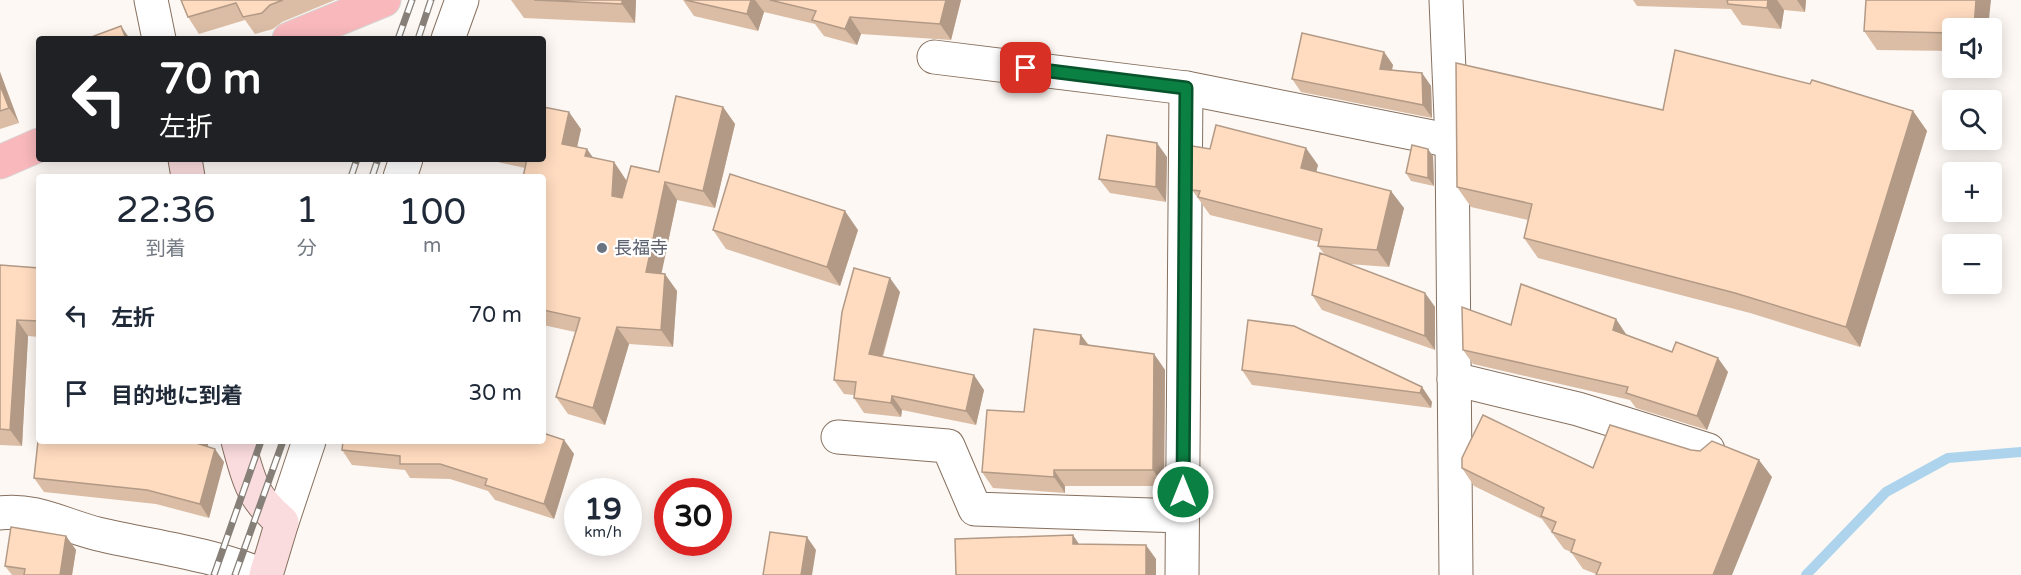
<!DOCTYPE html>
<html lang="ja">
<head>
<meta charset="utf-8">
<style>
  body { margin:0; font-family:"Varela Round","Noto Sans JP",sans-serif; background:#f2f2f3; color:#1f2937; height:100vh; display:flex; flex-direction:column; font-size:22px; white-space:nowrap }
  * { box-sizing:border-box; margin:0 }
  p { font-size:20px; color:#747a83 }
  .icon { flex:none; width:33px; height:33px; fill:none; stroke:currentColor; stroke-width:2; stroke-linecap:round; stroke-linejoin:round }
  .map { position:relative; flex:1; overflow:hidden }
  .details { position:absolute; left:36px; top:174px; width:510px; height:270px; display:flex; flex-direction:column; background:#fff; border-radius:6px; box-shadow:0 3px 15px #0003 }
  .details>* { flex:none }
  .top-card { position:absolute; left:36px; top:36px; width:510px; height:126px; border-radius:6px; box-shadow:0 3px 15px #0003; background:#202124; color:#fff; overflow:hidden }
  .tools { position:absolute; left:1942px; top:18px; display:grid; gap:12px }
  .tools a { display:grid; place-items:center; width:60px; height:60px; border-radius:6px; background:#fff; box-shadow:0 3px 15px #0003; font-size:30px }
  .speed { position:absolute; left:564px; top:478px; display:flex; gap:12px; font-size:30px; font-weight:700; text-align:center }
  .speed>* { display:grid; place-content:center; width:78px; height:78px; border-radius:50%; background:#fff; box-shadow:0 3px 15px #0003; line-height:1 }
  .speed small { font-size:15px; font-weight:400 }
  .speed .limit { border:9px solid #d22; background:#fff; color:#111 }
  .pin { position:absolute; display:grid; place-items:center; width:51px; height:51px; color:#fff; margin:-26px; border-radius:12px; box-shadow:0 3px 9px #0006 }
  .me { position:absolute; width:66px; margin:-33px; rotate:0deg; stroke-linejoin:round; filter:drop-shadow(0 0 4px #0008) }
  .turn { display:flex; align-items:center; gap:21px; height:126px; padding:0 24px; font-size:27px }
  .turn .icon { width:78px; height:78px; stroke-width:2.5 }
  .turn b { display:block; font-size:42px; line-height:51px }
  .eta { display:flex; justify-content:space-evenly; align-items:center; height:102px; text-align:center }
  .eta b { font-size:36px; font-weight:600; line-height:42px }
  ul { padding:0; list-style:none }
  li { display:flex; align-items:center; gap:18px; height:78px; padding:0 24px }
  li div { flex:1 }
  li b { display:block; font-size:22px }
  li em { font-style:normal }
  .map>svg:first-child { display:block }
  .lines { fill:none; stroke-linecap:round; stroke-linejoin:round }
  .stream { stroke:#add4ec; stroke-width:10 }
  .street-casing { stroke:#86705f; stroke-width:35 }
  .secondary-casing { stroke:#86705f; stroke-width:35 }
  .primary-casing { stroke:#d7d6d4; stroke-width:35 }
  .street { stroke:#fff; stroke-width:33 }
  .secondary { stroke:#fbdcde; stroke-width:33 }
  .primary { stroke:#f8b8bc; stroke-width:33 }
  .rail-casing { stroke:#878079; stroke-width:7 }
  .rail { stroke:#fff; stroke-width:4.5; stroke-dasharray:14; stroke-linecap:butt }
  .wall { fill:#dbbda5 }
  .shaded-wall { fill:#b29a86 }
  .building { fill:#ffdcc0; stroke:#b29a86; stroke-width:1.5 }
  .route-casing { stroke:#07532c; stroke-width:15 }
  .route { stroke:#0b8043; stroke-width:10 }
  .worship-dot { fill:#6b7280; stroke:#fff; stroke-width:2 }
  .labels { text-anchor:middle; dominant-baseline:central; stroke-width:4.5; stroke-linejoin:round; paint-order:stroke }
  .worship-label { font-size:18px; fill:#5b616d; stroke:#fff; text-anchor:start }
</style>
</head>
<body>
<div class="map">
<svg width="2021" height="575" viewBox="0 0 2021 575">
  <rect width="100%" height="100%" fill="#fdf8f4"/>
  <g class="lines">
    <path class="stream" d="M1806,575L1886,492L1948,458L2021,452"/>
    <g class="street-casing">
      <g id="street">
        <path d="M151,0L159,39"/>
        <path d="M1446,0L1452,141L1456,575"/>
        <path d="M448,39L462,0"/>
        <path d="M934,57L1186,88L1452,141"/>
        <path d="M400,177L406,159"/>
        <path d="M1454,379L1578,409L1708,450"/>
        <path d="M838,437L948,446L975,509L1182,516"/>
        <path d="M0,513C35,508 65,526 98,534C153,547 209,553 262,575"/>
        <path d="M282,522L309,441"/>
        <path d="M1182,575L1186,88"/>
      </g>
    </g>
    <g class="secondary-casing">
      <g id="secondary">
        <path d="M185,159L188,177"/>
        <path d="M238,441C248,478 251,497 282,522L266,575"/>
      </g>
    </g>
    <g class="primary-casing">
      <g id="primary">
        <path d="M289,39L384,0"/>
        <path d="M0,162L39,145"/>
      </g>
    </g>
    <use href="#street" class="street"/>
    <use href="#secondary" class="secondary"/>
    <use href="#primary" class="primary"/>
    <g class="rail-casing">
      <g id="rail">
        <path d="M398,39L412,0"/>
        <path d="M418,39L431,0"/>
        <path d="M351,177L357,159"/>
        <path d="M372,177L378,159"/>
        <path d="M214,575L261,441"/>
        <path d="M235,575L283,441"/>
      </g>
    </g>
    <use href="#rail" class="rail"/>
  </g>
  <g class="wall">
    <path d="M181,0H335L282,22L273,29L255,34L245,20L199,34L188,17Z"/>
    <path d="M511,0H636L635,23L524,18Z"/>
    <path d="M683,0H961L951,40L861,34L857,45L824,36L815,24L764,12L758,31L694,16Z"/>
    <path d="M1633,0H1806L1805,12L1784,10L1781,29L1742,25L1731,9L1637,6Z"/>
    <path d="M1953,28V51L1877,50L1864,31Z"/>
    <path d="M1384,52L1393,65L1392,70L1422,73L1431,86L1432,118L1301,92L1292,79Z"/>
    <path d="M0,72L19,123L0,129Z"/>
    <path d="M1810,84L1913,111L1927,131L1860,347L1750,313L1538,258L1524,238L1528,220L1471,207L1457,187L1663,110Z"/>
    <path d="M723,107L735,124L715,208L677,200L661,273L677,291L673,347L629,344L605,425L568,414L556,397L575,332L543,325V177L525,168L484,159H543L581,129L577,147L593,158L614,162L626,180L625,186L659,172Z"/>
    <path d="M1433,156L1434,186L1411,181L1406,173Z"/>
    <path d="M1167,157L1166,202L1110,193L1099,179Z"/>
    <path d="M1318,165L1316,172L1404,208L1389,267L1349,264L1425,293L1435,307V350L1322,310L1312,295L1325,255L1318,246L1319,242L1210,215L1192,190Z"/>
    <path d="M713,230H858L840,286L726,249Z"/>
    <path d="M0,265L39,268V337L28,336L22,446L0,445Z"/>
    <path d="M900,292L883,357L984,390L976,425L902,410L901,417L864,413L854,398V395L844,394L834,380Z"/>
    <path d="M1616,319L1625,334L1728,372L1707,430L1636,408L1630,400L1473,364L1463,350L1511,325Z"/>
    <path d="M1081,335L1089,345L1154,354L1165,370L1164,486H1065V493L993,488L982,472Z"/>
    <path d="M1242,370L1422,387L1432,402L1431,408L1252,385Z"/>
    <path d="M564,440L574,454L554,519L495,500L488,491L450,479L410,478L405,470L352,465L342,450Z"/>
    <path d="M208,447L224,462L209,518L156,504L44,492L34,478Z"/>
    <path d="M1462,468H1593L1772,477L1596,574L1583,569L1571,552L1564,549L1542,519L1474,486Z"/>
    <path d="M66,536L76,550L72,575H12L5,566Z"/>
  </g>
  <g class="shaded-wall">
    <path d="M622,0H636L635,23L622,4Z"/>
    <path d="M751,0H755L764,12L758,31L747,14Z"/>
    <path d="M946,0H961L951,40L940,24Z"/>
    <path d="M1768,0H1777L1784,10L1781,29L1767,8Z"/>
    <path d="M1797,0H1806L1805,12Z"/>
    <path d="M1976,0H1991L1988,28H1974Z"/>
    <path d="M850,17L861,34L857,45L845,29Z"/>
    <path d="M121,26L130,39H126Z"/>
    <path d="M1384,52L1393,65L1389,82L1380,69Z"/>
    <path d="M0,72L19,123L9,108L0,85Z"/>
    <path d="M1422,73L1431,86L1432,118L1423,105Z"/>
    <path d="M723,107L735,124L715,208L703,191Z"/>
    <path d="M1913,111L1927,131L1860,347L1846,327Z"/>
    <path d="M569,112L581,129L574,161L562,144Z"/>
    <path d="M1157,143L1167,157L1166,202L1156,187Z"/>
    <path d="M1306,148L1318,165L1313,185L1301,168Z"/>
    <path d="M587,149L599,166L585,156Z"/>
    <path d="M1428,149L1433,156L1434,186L1428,178Z"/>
    <path d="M614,162L626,180L624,213L612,196Z"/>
    <path d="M665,182L677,200L658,290L646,272Z"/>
    <path d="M1391,191L1404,208L1389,267L1377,250Z"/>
    <path d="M845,211L858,230L840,286L827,267Z"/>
    <path d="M665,274L677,291L673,347L661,330Z"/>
    <path d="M890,278L900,292L879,368L869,354Z"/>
    <path d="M1425,293L1435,307V350L1425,336Z"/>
    <path d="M1616,319L1626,334L1623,344L1613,330Z"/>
    <path d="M17,320L28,336L22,446L10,430Z"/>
    <path d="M617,327L629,344L605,425L593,408Z"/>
    <path d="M1081,335L1092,351L1080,344Z"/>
    <path d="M1154,354L1165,370L1164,486L1153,470Z"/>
    <path d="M1718,358L1728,372L1707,430L1697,416Z"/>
    <path d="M974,375L984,390L976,425L966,411Z"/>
    <path d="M1422,387L1432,402L1431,408L1420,393Z"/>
    <path d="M892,396L902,410L901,417L891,403Z"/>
    <path d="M564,440L574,454L554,519L544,504Z"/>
    <path d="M196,441H209L205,456L196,443Z"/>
    <path d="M215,449L224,462L209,518L200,504Z"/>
    <path d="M1759,460L1772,477L1732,575H1713Z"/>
    <path d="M1054,470L1065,486V493L1054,477Z"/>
    <path d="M1073,535L1083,550L1073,544Z"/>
    <path d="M66,536L76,550L72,575H60Z"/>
    <path d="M807,537L816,550L812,575H801Z"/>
    <path d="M1146,545L1156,559V575H1146Z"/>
  </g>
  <g class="building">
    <path d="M181,0H283L270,5L262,13L243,17L236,3L188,17Z"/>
    <path d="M534,0H622V4Z"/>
    <path d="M685,0H751L747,14Z"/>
    <path d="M770,0H946L940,24L850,17L845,29L812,20L816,11Z"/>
    <path d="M1727,0H1768L1767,8L1728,4Z"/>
    <path d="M1866,0H1976L1974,28H1953V33L1864,31Z"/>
    <path d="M121,26L126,39H86Z"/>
    <path d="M1302,33L1384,52L1380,69L1422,73L1423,105L1292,79Z"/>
    <path d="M1675,50L1810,84L1812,80L1913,111L1846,327L1735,293L1524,238L1532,204L1457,187L1456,63L1663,110Z"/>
    <path d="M0,85L9,108L0,111Z"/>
    <path d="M676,96L723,107L703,191L665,182L646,272L665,274L661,330L617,327L593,408L556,397L580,318L543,310V177H523L527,159H543V107L569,112L562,144L587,149L585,156L614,162L612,196L622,198L631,166L659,172Z"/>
    <path d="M1216,125L1306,148L1301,168L1391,191L1377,250L1318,246L1322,229L1198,197L1200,191L1192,190V146L1210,149Z"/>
    <path d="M1107,135L1157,143L1156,187L1099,179Z"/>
    <path d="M1412,145L1428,149V178L1406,173Z"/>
    <path d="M730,174L845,211L827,267L713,230Z"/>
    <path d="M1320,253L1425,293V336L1312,295Z"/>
    <path d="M0,265L39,268V321L17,320L10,430L0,429Z"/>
    <path d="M854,268L890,278L869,354L974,375L966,411L892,396L891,403L854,398L856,382L834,380L842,312Z"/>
    <path d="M1521,284L1616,319L1613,330L1672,352L1676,342L1718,358L1697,416L1626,393L1628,387L1463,350L1462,307L1511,325Z"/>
    <path d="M1248,320L1294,326L1422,387L1420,393L1242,370Z"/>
    <path d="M1034,329L1081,335L1080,344L1154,354L1153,470H1054V477L982,472L987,410L1024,412Z"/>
    <path d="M1483,415L1593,468L1610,425L1691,450L1700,451L1712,441L1759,460L1713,575H1596L1601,563L1571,552L1575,540L1552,532L1556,522L1541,516L1544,508L1462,468V458Z"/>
    <path d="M39,432V441H196V443L215,449L200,504L147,490L34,478Z"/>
    <path d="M543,433L564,440L544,504L485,485L487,479L440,464H400V456L342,450L343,441H543Z"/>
    <path d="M11,527L66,536L60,575H24L25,569L5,566Z"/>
    <path d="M770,532L807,537L801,575H763Z"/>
    <path d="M1073,535V544L1146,545V575H956L955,539Z"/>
  </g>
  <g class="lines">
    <g class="route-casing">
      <path id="route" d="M1026,68L1186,88L1183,492"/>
    </g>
    <use href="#route" class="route"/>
  </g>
  <circle class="worship-dot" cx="602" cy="248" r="6"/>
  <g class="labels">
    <g class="worship-label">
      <text x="614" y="248">長福寺</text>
    </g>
  </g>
</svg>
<div class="tools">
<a><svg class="icon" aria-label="sound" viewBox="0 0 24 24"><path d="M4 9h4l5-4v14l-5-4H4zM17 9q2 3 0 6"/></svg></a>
<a><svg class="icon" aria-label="search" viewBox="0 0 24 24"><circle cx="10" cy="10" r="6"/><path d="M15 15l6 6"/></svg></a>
<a>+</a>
<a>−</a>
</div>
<div class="speed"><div>19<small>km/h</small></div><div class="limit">30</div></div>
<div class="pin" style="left:1026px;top:68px;background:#d93025"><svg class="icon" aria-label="arrive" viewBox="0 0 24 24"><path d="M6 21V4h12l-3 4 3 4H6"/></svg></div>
<svg class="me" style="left:1183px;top:492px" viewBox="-20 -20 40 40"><circle r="17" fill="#0b8043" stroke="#fff" stroke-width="3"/><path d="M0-11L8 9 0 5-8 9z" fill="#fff"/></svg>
<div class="top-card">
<div class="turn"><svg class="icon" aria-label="left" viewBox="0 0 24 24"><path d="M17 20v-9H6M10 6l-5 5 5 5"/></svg><div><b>70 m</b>左折</div></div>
</div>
<section class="details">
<div class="eta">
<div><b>22:36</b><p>到着</p></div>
<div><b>1</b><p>分</p></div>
<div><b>100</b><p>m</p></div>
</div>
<ul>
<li><svg class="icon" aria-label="left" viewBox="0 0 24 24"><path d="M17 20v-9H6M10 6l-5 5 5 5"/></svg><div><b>左折</b></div><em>70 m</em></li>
<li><svg class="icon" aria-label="arrive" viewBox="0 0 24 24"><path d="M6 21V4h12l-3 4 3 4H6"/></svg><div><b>目的地に到着</b></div><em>30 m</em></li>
</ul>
</section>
</div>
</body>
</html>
